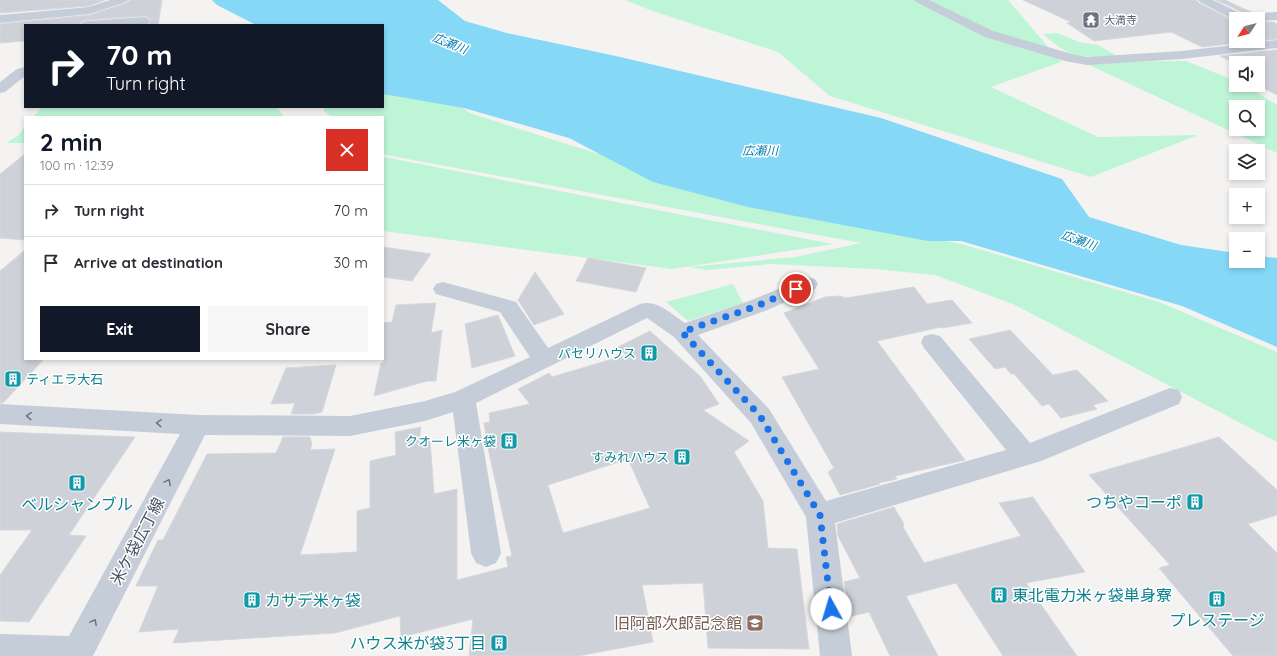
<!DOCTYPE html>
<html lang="en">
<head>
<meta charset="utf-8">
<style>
  body { margin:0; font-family:Quicksand,"Noto Sans JP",sans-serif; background:#f7f7f7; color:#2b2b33; height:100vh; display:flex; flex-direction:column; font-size:15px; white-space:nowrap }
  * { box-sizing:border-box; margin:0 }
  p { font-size:13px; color:#7c7c81 }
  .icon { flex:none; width:22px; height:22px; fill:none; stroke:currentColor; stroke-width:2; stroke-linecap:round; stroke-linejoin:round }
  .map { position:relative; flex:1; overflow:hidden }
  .drawer { position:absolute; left:24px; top:116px; width:360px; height:244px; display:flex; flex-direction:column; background:#fff; border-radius:0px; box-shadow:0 2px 6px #0003 }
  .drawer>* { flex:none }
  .hud { position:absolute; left:24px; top:24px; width:360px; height:84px; border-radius:0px; box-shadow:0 2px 6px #0003; background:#111827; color:#fff; overflow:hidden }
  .needle { width:26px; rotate:234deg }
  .controls { position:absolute; left:1229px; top:12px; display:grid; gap:8px }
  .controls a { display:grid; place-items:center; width:36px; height:36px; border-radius:0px; background:#fff; box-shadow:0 2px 6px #0003; font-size:20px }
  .pin { position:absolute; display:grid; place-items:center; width:34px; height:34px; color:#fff; margin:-17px; border:2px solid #fff; border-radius:50%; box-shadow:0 1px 4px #0007 }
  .me { position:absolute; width:44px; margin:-22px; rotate:354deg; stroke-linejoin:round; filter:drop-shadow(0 0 3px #0008) }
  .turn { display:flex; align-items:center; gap:14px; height:84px; padding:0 16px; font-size:18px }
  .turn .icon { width:52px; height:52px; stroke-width:2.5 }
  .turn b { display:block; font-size:28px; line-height:34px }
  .round { display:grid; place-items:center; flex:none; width:42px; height:42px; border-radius:0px; background:#f7f7f7 }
  .summary { display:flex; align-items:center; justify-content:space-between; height:68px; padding:0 16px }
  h1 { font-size:24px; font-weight:800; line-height:30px; color:#111827 }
  .action { display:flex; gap:8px; margin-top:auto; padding:8px 16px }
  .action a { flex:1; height:46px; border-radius:0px; background:#111827; color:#fff; font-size:16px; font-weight:800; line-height:46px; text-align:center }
  .action a+a { background:#f7f7f7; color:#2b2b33 }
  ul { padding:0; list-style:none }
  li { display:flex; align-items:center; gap:12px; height:52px; padding:0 16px; border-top:1px solid #e1e1e2 }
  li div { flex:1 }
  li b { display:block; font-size:15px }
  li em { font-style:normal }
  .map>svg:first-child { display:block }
  .green { fill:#bef5d7; fill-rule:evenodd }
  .water { fill:#86d8f7 }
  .building { fill:#ced1d8; stroke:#d6d8de; fill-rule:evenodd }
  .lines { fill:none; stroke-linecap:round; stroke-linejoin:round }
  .minor { fill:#c5cdd8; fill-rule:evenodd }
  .oneway { stroke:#6d7886 }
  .route { stroke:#1a73e8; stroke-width:7; stroke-dasharray:0 12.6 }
  .labels { text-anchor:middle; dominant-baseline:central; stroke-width:3; stroke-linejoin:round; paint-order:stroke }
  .far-worship-label { font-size:11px; fill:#5b616d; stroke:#fff; text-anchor:start }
  .far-water-label { font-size:12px; font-style:italic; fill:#027cac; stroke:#fff }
  .culture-label { font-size:13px; fill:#0d838f; stroke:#fff; text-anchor:end }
  .near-culture-label { font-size:16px; fill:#0d838f; stroke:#fff; text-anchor:end }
  .near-street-label { font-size:16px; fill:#475463; stroke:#fff }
  .near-education-label { font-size:16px; fill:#785e54; stroke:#fff; text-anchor:end }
</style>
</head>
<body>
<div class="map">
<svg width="1277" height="656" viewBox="0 0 1277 656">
  <rect width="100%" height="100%" fill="#f5f2f2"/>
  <g class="green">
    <path d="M625,0H1008L1061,62L991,87L1098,137L1198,135L1091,177L830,96L778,52L650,10Z"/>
    <path d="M1057,33L1079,42L1098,45L1117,56C1079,57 1072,60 1043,34Z"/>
    <path d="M1186,61L1236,81V85H1245L1277,105V153L1083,62ZM1236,107H1258V129H1236Z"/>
    <path d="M383,82L444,94L470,113L563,143L725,192L965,245L1159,302L1277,352V442L1013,304L935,275L875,269L771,264L707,270L688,267L795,257L861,243L386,155L383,152V117H332L324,111V107H383Z"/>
    <path d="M42,107H277L284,117H33Z"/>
    <path d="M25,126V143H6L19,135Z"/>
    <path d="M383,156L384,157L833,244L672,269L383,231Z"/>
    <path d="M733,284L743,303L688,321L666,302Z"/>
  </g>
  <path class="water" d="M212,0H438L465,21L507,33L616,56L881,118L1062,179L1089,217L1181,245L1236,253V261H1258V256L1277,258V347L1182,306L961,241H928L748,207L653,182L569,138L464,108L383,94V25H256L217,5Z"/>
  <g class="building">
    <path d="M0,0H105L89,6L0,13Z"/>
    <path d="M130,0H162L158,25H149L151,20L148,17L144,16L87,20L82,21L80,25H25V41L0,43V24L90,15L126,3Z"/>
    <path d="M1023,0H1196L1199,3L1236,22V41H1255L1202,47L1171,32L1094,41L1067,23L1071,22Z"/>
    <path d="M1216,0H1225L1251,12H1242Z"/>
    <path d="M1258,22H1273L1277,24V39L1258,41Z"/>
    <path d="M1277,50V95L1258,85V63L1236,64L1220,56Z"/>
    <path d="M25,154V240L0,238V174Z"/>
    <path d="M383,247L431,254L412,281L383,277Z"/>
    <path d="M25,250V359H44L3,403H0V271Z"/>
    <path d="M588,258L646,268L636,292L576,281Z"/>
    <path d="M535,272L564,314L534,325L518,300Z"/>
    <path d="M914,287L927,304L952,300L972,323L942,328L941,327L877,341L965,460L895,476L897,479L879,483L880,484L840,495L828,472L834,468L782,377L819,369L784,313L825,297L839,296L846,298Z"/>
    <path d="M436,303L431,333L442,330L436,381H427L374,396L381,363H383V323L392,322L396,305Z"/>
    <path d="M498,315L515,356L472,368L465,324Z"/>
    <path d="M1010,330L1053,375L1077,370L1108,401L1093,405L1097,409L1061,418L1049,404L1042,406L1014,374H1011L1005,367L995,369L969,339Z"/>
    <path d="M650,331L700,376L719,404L703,410L749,441L734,452L763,501L768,548L797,549L809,649L708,648L703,583L642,585L653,642L578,656H469L473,619L401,637L400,616L335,633L173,643L179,629L139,632L158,586H136L158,540H163L207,454L276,453L283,437H310L312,445L310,450L335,449L300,555L357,552V511L370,508V461L396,455L395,432L421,427L419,442L430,440L434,494L457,489V580L508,567L506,557L512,556L489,453L484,423L490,422L489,413L530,404L518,389L549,373L552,377L626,355L618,347ZM628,459L650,508L563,533L548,485Z"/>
    <path d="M336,365L322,412L313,414H291L295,403L271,404L286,368Z"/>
    <path d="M0,432L135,437L69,535L86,536L29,622L0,621V575L32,530H0Z"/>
    <path d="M1219,437L1277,490V515L1248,524L1277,553V656H1233L1159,568L1170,565L1089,475Z"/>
    <path d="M1033,497L1085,572L1026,583L1077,656H1003L956,583L906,596L938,656H890L869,612L852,616L847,605L844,582L860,578L838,536L837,524L894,507L904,524L903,527L924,563L1021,536L999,503Z"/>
  </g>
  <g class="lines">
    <g class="minor">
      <path d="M110,0H128L126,2L90,14L0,23V15L89,7Z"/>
      <path d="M914,0H929L993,31L1072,54L1087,57L1182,51L1277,40V48L1182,59L1087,65L1065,61L985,37L916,2Z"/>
      <path d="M1198,0H1213L1242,14L1277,12V20L1258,21V19H1236V21L1200,2Z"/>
      <path d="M144,17L148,18L150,21L148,24L139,25H81L83,22L87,21Z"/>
      <path d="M25,67V76L5,92L0,93V82L17,69Z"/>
      <path d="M808,277L815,279L818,284L815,289L765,311L698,335L769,409L826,501L1006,450L924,348L921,342L924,336L932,334L940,336L1030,443L1170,388L1179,390L1182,397L1179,404L1041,461L835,523L852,656H820L806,517L751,423L674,337L647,318L476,403L501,553L496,563L486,567L476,563L471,553L453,412L425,421L350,436L205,435L93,656H0V634L69,636L180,434L0,424V404L198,415L350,416L425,401L455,392L530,357L500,312L436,294L433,289L436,284L443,282L516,302L548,348L640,304C657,299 671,314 685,323L749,301Z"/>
    </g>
  </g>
  <defs><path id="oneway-chevron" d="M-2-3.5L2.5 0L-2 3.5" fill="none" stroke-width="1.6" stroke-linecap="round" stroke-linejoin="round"/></defs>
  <g class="oneway">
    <use href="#oneway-chevron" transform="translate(29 416) rotate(-177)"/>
    <use href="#oneway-chevron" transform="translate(159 423) rotate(-177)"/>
    <use href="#oneway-chevron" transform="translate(168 482) rotate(-62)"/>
    <use href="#oneway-chevron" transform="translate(94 622) rotate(-62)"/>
  </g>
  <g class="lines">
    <path class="route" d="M796,289L757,306L682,332L760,416L820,515L831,609"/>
  </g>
  <defs>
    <g id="temple-square" transform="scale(0.9)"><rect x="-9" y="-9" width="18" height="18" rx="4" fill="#6b7280" stroke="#fff"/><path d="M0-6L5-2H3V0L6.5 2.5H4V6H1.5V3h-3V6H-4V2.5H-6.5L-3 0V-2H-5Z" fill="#fff"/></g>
    <g id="building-square" transform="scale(0.9)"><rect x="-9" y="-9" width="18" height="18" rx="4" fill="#0f9aa8" stroke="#fff"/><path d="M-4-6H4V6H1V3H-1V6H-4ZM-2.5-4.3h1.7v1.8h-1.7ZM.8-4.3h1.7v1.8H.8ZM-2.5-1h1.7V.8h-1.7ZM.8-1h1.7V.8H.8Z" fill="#fff"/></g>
    <g id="university-square" transform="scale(0.9)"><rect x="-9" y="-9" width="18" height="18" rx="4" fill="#8d6e63" stroke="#fff"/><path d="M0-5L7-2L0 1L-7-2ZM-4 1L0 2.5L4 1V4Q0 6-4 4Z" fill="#fff"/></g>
  </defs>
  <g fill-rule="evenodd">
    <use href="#temple-square" x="1091" y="20"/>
    <use href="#building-square" x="649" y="353"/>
    <use href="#building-square" x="13" y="379"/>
    <use href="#building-square" x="509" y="441"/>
    <use href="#building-square" x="682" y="457"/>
    <use href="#building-square" x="77" y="483"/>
    <use href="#building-square" x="1195" y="502"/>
    <use href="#building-square" x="999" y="595"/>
    <use href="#building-square" x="1217" y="599"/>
    <use href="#building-square" x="252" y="600"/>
    <use href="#university-square" x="755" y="623"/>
    <use href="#building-square" x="499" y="643"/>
  </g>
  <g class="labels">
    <g class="far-worship-label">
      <text x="1104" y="20">大満寺</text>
    </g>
    <g class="far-water-label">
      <text transform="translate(450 43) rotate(22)">広瀬川</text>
      <text x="760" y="150">広瀬川</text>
      <text transform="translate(1079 240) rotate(20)">広瀬川</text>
    </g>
    <g class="culture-label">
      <text x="636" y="353">パセリハウス</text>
      <text x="26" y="379" text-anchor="start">ティエラ大石</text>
      <text x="496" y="441">クオーレ米ヶ袋</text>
      <text x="669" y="457">すみれハウス</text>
    </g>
    <g class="near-culture-label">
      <text x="1182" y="502">つちやコーポ</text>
      <text x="77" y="504" text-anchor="middle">ベルシャンブル</text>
      <text x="1012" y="595" text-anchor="start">東北電力米ヶ袋単身寮</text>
      <text x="265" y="600" text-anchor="start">カサデ米ヶ袋</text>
      <text x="1217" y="620" text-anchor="middle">プレステージ</text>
      <text x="486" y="643">ハウス米が袋3丁目</text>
    </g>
    <g class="near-street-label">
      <text transform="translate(137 541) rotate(-62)">米ケ袋広丁線</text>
    </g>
    <g class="near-education-label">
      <text x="742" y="623">旧阿部次郎記念館</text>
    </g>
  </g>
</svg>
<div class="controls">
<a><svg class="needle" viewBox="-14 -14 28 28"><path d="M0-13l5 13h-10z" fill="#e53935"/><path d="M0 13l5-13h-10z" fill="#7c7c81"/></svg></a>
<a><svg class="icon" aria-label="sound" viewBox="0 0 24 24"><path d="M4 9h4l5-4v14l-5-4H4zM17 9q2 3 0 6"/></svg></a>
<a><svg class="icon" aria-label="search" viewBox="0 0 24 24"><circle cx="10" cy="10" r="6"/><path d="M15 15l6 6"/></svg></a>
<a><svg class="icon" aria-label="layers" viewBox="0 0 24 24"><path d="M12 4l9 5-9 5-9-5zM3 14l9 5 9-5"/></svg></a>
<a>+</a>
<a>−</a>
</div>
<div class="pin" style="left:796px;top:289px;background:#d93025"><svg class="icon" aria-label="arrive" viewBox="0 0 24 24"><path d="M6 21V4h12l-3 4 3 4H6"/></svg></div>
<svg class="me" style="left:831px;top:609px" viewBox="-20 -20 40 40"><circle r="19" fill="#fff"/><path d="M0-13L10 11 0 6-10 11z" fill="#1a73e8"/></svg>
<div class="hud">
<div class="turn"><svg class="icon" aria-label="right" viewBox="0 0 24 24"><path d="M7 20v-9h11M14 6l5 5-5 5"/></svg><div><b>70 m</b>Turn right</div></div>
</div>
<section class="drawer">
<div class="summary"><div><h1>2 min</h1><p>100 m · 12:39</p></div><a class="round" style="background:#d93025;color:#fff"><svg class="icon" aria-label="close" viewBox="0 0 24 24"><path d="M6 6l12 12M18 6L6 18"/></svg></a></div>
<ul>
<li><svg class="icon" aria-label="right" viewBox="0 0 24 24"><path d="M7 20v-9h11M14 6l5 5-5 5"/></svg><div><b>Turn right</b></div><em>70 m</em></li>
<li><svg class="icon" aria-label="arrive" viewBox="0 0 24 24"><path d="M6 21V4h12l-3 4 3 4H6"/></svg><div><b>Arrive at destination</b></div><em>30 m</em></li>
</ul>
<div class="action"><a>Exit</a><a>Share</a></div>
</section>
</div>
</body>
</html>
